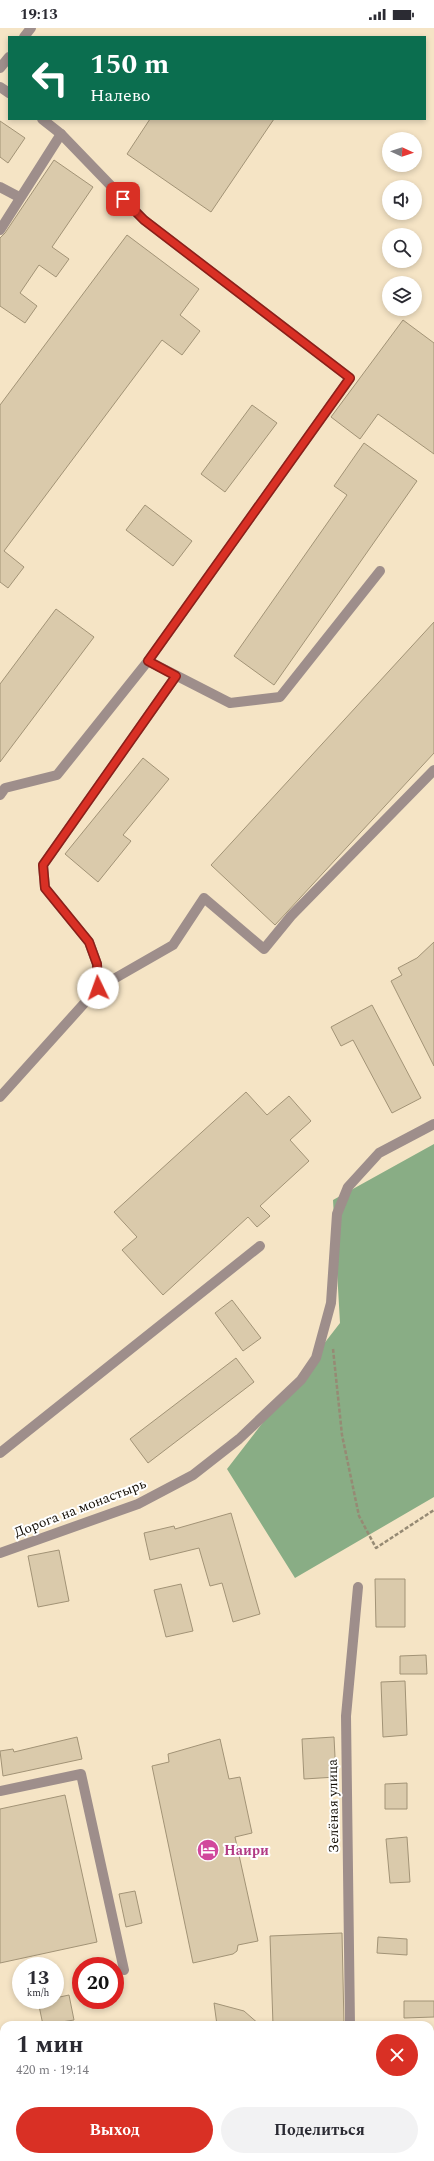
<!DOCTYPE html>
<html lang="ru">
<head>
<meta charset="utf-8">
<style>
  body { margin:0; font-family:Spectral,serif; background:#f2f2f3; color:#2b2b33; height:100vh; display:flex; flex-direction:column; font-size:15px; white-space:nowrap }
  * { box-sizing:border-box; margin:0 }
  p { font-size:13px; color:#7c7c81 }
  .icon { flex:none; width:22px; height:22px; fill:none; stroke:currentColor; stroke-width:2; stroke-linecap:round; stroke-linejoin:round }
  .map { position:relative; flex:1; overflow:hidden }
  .details { position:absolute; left:0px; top:1993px; width:434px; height:140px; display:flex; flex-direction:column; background:#fff; border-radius:12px 12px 0 0; box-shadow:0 2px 6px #0003 }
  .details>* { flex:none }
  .top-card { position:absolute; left:8px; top:8px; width:418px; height:84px; border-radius:0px; box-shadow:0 2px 6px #0003; background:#0b6e4f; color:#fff; overflow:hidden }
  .needle { width:26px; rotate:93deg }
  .buttons { position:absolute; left:382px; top:104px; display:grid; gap:8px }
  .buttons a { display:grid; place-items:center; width:40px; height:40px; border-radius:50%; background:#fff; box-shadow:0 2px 6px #0003; font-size:20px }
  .speed { position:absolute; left:12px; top:1929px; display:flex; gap:8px; font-size:20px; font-weight:700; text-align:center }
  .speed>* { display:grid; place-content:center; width:52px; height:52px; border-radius:50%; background:#fff; box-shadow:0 2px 6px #0003; line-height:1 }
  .speed small { font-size:10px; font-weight:400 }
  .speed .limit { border:6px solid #d22; background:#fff; color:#111 }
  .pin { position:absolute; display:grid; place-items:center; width:34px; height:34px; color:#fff; margin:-17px; border-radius:8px; box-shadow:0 2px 6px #0006 }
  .me { position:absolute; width:44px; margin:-22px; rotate:357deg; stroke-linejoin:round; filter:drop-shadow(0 0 3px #0008) }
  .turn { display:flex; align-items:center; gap:14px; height:84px; padding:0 16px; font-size:18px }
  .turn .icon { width:52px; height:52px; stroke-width:2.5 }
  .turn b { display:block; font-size:28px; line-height:34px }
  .round { display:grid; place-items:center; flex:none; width:42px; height:42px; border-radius:21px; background:#f2f2f3 }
  .summary { display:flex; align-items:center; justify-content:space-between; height:68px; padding:0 16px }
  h1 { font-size:24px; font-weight:700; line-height:30px }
  .button { display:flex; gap:8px; margin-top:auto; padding:8px 16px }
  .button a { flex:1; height:46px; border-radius:24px; background:#d93025; color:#fff; font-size:16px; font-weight:700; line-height:46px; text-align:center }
  .button a+a { background:#f2f2f3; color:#2b2b33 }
  .status { display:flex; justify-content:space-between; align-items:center; height:28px; padding:0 20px; background:#fff; direction:ltr }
  .status svg { height:11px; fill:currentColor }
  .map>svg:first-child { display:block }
  .forest { fill:#89ad85 }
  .building { fill:#dacaab; stroke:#a29376 }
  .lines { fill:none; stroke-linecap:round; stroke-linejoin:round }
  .path { stroke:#968a74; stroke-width:2.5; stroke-dasharray:4 2; stroke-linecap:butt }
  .minor { stroke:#9e8e8b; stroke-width:10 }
  .route-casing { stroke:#8d1f18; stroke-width:10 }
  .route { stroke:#d93025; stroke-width:7 }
  .labels { text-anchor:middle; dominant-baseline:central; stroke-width:4; stroke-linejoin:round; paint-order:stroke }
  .street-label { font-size:14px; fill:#120c03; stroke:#fff }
  .hotel-label { font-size:14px; font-weight:bold; fill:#b23c85; stroke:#fff; text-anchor:start }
</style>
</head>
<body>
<div class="status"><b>19:13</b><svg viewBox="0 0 49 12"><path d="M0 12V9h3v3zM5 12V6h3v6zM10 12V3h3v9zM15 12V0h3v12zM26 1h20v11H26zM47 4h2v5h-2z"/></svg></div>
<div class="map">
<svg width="434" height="2133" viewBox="0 0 434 2133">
  <rect width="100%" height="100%" fill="#f5e4c5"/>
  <g class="forest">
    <path d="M434,1116V1469L295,1550L227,1441L340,1295L333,1172Z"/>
    <rect x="310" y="2129" width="61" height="4"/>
  </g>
  <g class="building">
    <path d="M150,91H274L211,184L127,126Z"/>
    <path d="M0,93L25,110L8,135L0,129Z"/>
    <path d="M54,132L93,159L52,219L69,231L56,249L39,237L20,265L37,278L25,295L0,278V210L5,205Z"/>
    <path d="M127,207L199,261L180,287L200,303L182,327L162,312L4,523L24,539L8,560L0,554V377Z"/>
    <path d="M403,292L434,315V426L378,386L360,411L331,389Z"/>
    <path d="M252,377L277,395L225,464L201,446Z"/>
    <path d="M364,415L417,453L274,657L234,628L347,467L334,458Z"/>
    <path d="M145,477L192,513L173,538L126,502Z"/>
    <path d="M56,581L94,609L0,734V656Z"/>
    <path d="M434,594V725L275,897L211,837Z"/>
    <path d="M143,730L169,751L123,807L131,813L98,854L65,826Z"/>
    <path d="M434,914V1038L391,953L402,947L398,940L417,930Z"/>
    <path d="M372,977L421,1070L392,1085L353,1012L341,1018L331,999Z"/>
    <path d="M246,1064L267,1087L289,1068L311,1093L290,1112L309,1133L260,1178L270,1188L257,1199L248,1189L163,1267L122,1222L137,1209L114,1184Z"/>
    <path d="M232,1272L261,1310L243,1323L215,1285Z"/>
    <path d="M236,1330L254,1354L148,1435L130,1411Z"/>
    <path d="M231,1485L260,1586L233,1594L222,1555L210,1558L199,1520L150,1532L144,1505L174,1498L175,1501Z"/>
    <path d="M59,1522L69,1573L38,1579L28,1528Z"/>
    <path d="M375,1551H405V1599H376Z"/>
    <path d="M181,1556L193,1603L166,1609L154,1562Z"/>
    <path d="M426,1627L427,1646H400V1628Z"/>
    <path d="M405,1653L407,1707L383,1709L381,1654Z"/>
    <path d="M77,1709L82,1731L3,1748L0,1723L13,1721L14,1724Z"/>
    <path d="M334,1709L336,1749L304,1751L302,1711Z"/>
    <path d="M220,1711L229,1751L240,1749L252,1805L235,1809L258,1913L238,1917L237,1923L233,1926L193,1935L152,1738L169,1734L168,1726Z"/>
    <path d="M407,1755V1781H385V1756Z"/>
    <path d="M65,1767L97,1914L0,1935V1781Z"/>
    <path d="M407,1809L410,1854L390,1855L386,1811Z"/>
    <path d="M135,1863L142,1895L126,1899L119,1866Z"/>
    <path d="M342,1905L344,1997H273L270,1908Z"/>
    <path d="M378,1909L407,1911V1927L377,1925Z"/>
    <path d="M69,1967L74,1992L43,1997L38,1973L55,1972V1970Z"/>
    <path d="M404,1973H434V1989L404,1990Z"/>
    <path d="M214,1975L244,1983L260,1997H217Z"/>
  </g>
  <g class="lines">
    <path class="path" d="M333,1321L342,1407L359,1488L376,1520L434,1482"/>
    <g class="minor">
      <path d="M24,9L31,0"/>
      <path d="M0,40L9,29"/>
      <path d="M0,59L9,65"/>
      <path d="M0,159L19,169"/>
      <path d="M0,202L61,106"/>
      <path d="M148,633L230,675L280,669L380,543"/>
      <path d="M0,767L5,760L57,747L148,633L350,350L144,192L61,106L42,91"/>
      <path d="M98,960L97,936L89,914L45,860L43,837L176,648"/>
      <path d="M0,1069L98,960L173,917L204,870L264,921L291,888L434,742"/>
      <path d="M0,1425L260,1218"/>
      <path d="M0,1525L138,1476L193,1447L239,1411L301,1352L316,1330L331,1275L337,1186L348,1159L379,1125L434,1096"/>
      <path d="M0,1763L81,1746L124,1942"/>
      <path d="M350,1997L346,1688L358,1559"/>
      <path d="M0,2052H4"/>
      <path d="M93,2129L94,2133"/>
      <path d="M230,2129V2133"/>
      <path d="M383,2129V2133"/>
    </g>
  </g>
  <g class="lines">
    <g class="route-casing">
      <path id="route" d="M98,960L97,936L89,914L45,860L43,837L176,648L148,633L350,350L144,192L123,171"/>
    </g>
    <use href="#route" class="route"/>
  </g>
  <defs>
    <g id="hotel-disc" transform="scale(1.15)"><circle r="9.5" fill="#d1479c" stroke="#fff"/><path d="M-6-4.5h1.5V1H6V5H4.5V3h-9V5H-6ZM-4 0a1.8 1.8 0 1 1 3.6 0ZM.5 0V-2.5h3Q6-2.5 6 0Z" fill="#fff"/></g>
  </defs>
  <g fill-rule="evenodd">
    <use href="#hotel-disc" x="208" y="1822"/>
  </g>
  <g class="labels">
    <g class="street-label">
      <text transform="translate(80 1480) rotate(-21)">Дорога на монастырь</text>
      <text transform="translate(333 1778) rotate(-91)">Зелёная улица</text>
    </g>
    <g class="hotel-label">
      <text x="224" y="1822">Наири</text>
    </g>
  </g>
</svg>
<div class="buttons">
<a><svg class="needle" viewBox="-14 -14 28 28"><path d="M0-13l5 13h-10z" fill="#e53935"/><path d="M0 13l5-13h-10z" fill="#7c7c81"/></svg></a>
<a><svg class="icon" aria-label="sound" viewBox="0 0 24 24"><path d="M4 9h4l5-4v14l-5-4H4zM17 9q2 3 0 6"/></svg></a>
<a><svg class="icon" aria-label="search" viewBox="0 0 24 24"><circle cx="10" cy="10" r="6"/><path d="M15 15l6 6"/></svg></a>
<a><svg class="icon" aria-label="layers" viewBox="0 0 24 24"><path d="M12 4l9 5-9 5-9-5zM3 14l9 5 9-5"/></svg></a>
</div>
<div class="speed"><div>13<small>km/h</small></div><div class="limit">20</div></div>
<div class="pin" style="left:123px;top:171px;background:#d93025"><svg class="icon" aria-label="arrive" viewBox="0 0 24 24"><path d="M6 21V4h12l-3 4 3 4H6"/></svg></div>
<svg class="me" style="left:98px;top:960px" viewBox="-20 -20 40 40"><circle r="19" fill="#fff"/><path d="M0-13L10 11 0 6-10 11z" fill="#d93025"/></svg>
<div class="top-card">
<div class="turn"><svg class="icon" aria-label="left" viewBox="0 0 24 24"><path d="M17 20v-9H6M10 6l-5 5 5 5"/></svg><div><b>150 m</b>Налево</div></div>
</div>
<section class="details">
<div class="summary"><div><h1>1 мин</h1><p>420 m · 19:14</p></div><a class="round" style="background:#d93025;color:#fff"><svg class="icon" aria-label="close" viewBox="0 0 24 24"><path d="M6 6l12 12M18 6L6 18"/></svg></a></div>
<div class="button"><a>Выход</a><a>Поделиться</a></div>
</section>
</div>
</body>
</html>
